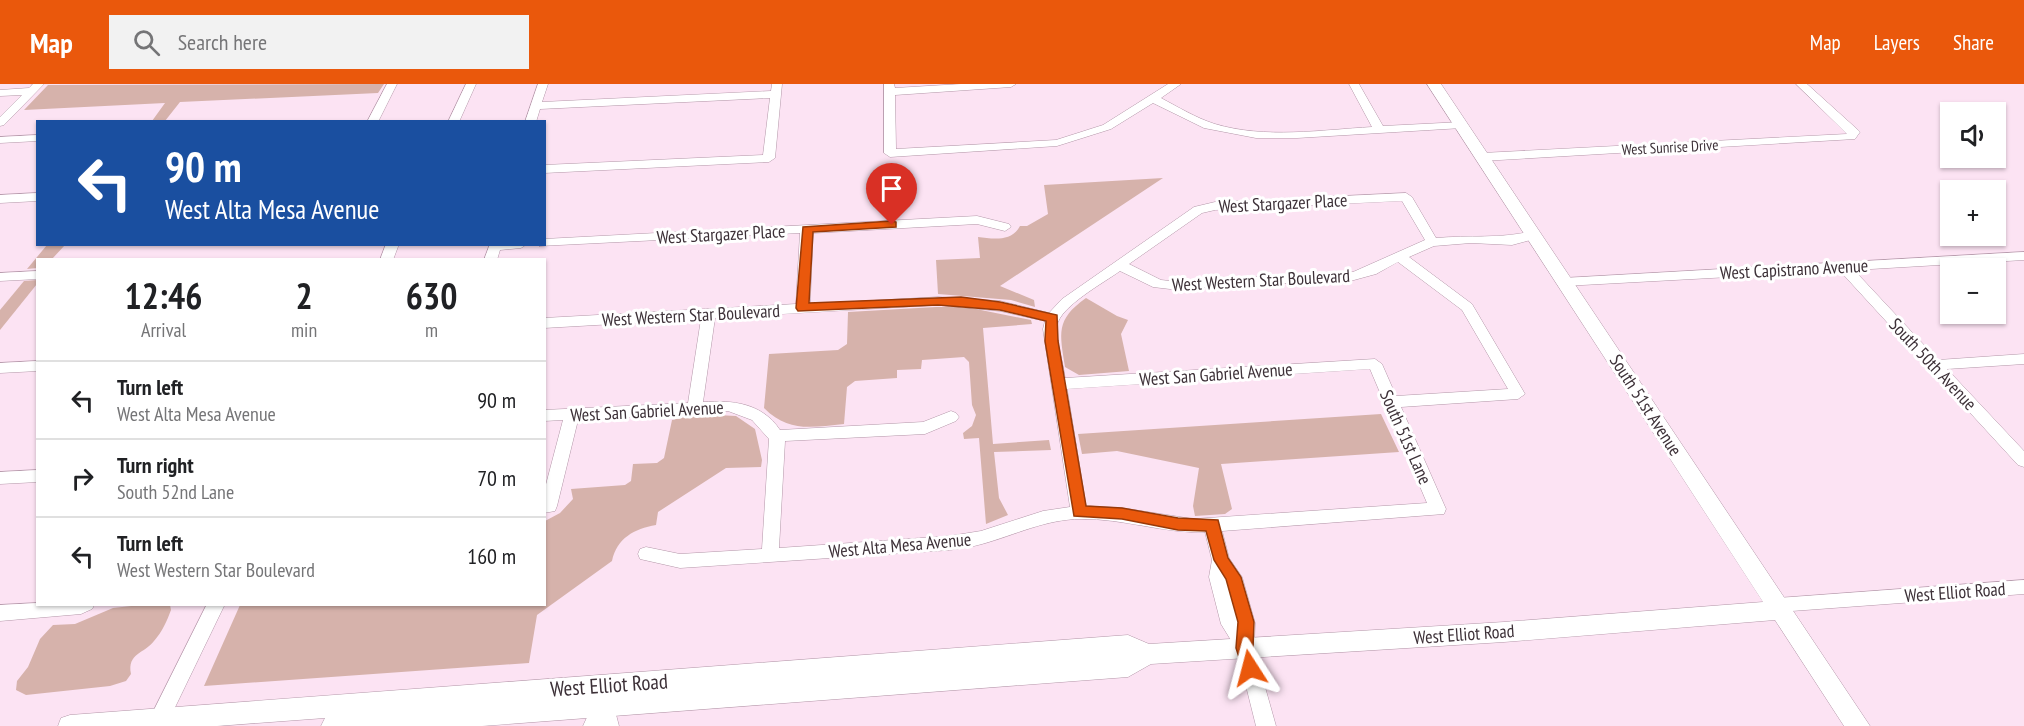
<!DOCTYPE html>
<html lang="en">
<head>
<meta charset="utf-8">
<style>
  body { margin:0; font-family:"PT Sans Narrow",sans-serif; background:#f2f2f2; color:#202124; height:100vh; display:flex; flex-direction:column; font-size:22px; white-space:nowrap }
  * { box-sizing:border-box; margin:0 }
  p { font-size:20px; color:#757577 }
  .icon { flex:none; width:33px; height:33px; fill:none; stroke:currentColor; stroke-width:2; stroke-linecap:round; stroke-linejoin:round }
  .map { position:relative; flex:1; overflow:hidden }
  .panel { position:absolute; left:36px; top:174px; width:510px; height:348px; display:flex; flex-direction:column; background:#fff; border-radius:0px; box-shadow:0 2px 4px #0004 }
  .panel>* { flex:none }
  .top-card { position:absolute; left:36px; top:36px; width:510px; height:126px; border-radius:0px; box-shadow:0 2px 4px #0004; background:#1a4fa0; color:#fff; overflow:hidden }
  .buttons { position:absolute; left:1940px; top:18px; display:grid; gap:12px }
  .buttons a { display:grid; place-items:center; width:66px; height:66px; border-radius:0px; background:#fff; box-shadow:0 2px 4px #0004; font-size:30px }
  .pin { position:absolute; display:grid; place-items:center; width:51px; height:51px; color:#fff; margin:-62px -26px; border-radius:50% 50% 50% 0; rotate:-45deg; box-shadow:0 0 6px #0007 }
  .pin .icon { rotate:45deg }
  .me { position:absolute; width:66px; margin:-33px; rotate:351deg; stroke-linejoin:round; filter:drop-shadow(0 0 4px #0008) }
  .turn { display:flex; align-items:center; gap:21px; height:126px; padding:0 30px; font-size:27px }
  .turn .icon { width:78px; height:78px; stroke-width:2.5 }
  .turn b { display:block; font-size:42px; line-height:51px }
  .eta { display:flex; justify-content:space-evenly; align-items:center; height:102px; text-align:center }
  .eta b { font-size:36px; font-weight:600; line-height:42px }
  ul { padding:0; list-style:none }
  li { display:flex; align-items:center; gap:18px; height:78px; padding:0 30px; border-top:2px solid #e0e0e0 }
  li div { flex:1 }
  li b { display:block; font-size:22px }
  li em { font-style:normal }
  header { display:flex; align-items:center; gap:36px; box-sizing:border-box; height:84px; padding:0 30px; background:#ea580c; color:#fff }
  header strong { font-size:28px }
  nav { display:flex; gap:33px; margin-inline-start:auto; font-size:21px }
  .search { width:420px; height:54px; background:#f2f2f2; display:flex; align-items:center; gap:15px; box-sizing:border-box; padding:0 21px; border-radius:0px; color:#757577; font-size:22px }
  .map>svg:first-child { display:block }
  .green { fill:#d6b2ab }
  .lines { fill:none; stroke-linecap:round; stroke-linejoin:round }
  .minor-casing { stroke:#b396a8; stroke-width:1 }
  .major-casing { stroke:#b396a8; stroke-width:1 }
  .minor { fill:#fff; fill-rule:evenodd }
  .major { fill:#fff; fill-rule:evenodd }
  .route { fill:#ea580c; stroke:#983908; stroke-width:1.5 }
  .labels { text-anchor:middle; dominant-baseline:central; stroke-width:6; stroke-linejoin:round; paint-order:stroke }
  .far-street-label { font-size:15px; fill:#3d3138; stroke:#fff }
  .street-label { font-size:18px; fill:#3d3138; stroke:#fff }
  .near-street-label { font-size:21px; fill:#3d3138; stroke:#fff }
</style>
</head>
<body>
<header>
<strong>Map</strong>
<div class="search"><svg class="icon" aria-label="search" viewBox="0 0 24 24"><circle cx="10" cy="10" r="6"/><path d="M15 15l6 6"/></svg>Search here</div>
<nav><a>Map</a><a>Layers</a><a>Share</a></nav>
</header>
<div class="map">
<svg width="2024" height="642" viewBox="0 0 2024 642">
  <rect width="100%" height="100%" fill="#fce3f3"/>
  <g class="green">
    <path d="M384,0L378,9L180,18L165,37H152L165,19L24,26L48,1Z"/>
    <path d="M1163,94L1000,202L1034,216L1035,223L1011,216L938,210L936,176L980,174L978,153C993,155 1012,158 1020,142H1027L1048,130L1044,101Z"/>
    <path d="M47,161H65L52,175L38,176L37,184L27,185Z"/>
    <path d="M37,196V200L0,246V226L24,197Z"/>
    <path d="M1086,214L1117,232L1128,236L1121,250L1129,287L1079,291L1065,283C1060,249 1055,236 1086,214Z"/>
    <path d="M936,223H966L1031,236L1032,240L983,244L993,360L1049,356L1051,366L994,368L999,414L1008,431L986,440L979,354L964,355L963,349L972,342L976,331L972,321L969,278L964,273L922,276L921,285L897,286V294L855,297L847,303L844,340C812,343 789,349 764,324L769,270L838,266L847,260L848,228Z"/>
    <path d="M698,330L736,332L755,345L762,376L761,383L726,384L658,428L656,441C634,445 617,454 612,477L537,531L529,579L204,602L240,521L544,520L545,437L560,429L573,415L571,405L625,401L631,397L633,380L657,379L664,374L672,336Z"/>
    <path d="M1381,330L1399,368L1221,380L1232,425L1225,430L1195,432L1193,422L1199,384L1117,367L1082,370L1078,350Z"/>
    <path d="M149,520L170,521L171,526C167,537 162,548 154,557C144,570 127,569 131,590L126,597L110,602L26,611L16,606L17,597L28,583L40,555L53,541L75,540L113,524Z"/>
  </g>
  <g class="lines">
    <g class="minor-casing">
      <g id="minor">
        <path d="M33,0H44L4,41L0,42V33L22,11L0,12V6L29,4Z"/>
        <path d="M387,0H397L378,38H367Z"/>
        <path d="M466,0H476L459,38H448Z"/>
        <path d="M538,0H548L542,18L771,7L772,0H782L775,74L769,78L544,89V81L763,71L770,14L540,25L536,38H525Z"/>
        <path d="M884,0H894L895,4L961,0H1016L1011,3L895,11L896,65L1056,56L1103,41L1168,0H1181L1161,14C1178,23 1196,34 1215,40C1265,55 1321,46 1372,43L1349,0H1359L1383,42L1462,38L1468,41L1462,44L1297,54H1256L1204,44L1153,19L1111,45L1057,62L890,73L884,69Z"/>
        <path d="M1796,0H1807L1858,46L1860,48L1855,55L1482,77L1476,73L1482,69L1847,50Z"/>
        <path d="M38,51V57L0,59V53Z"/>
        <path d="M38,109V117L0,119V111Z"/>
        <path d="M1406,109L1412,113L1436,154C1469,151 1501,155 1533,147L1539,151L1538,154L1512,161L1471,159L1434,162L1409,173L1472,220L1525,310L1518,315L1401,323L1446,425L1444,430L1222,447L1229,474L1242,493L1255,539L1254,564L1276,642H1256L1237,566L1221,540L1209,493L1212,476L1205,448C1166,450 1122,434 1081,435C1046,435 1015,451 982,460C972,463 961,464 950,466L680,484L640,475L638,470L640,465L646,463L680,470L762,465L769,355L752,336L728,327L578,336L557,422L555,427L544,429V408L563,336L544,337V326L688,319L701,235L544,244V234L796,220L800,149L539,162L544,160V155L977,132L1009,140L1011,143L1005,147L977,140L813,149L810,220L938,213L1000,217L1049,229L1062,215L1194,123L1215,118ZM1402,117L1425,156L1353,188L1170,197L1161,196L1129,180L1202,129L1215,126ZM1398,178L1462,226L1508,305L1396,312L1382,280L1375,275L1065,294C1063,278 1056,258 1057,242C1059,223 1105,198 1120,187L1153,203L1170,205L1354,196L1376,190ZM938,221L1000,227L1045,237L1043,245L1070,423L1043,427L981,447L950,452L779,464L785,357L925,350L956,337L959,333L956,329L951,327L923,338L780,346C762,319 733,316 703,318L715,234ZM1370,285L1427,419L1193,435L1122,424L1086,422L1067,305Z"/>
        <path d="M386,160H399L393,176H380Z"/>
        <path d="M490,160H527L521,164L500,166L497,176H484Z"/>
        <path d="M2024,168V176L1854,186L1938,276L2024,270V280L1947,285L2024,367V383L2018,381L1840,187L1564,202L1557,198L1564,194Z"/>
        <path d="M38,187V195L0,197V189Z"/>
        <path d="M38,277V287L0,289V279Z"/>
        <path d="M38,386V398L0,400V388Z"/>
        <path d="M2024,496V510L1778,528L1772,526L1769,521L1772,516L1778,514Z"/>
        <path d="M38,519V520H95L92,525L81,530L0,537V521Z"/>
        <path d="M207,520H225L166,642H146Z"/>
        <path d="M605,607L612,609L614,615L613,619L619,642H583L598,609Z"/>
      </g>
    </g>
    <g class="major-casing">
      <path id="major" d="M1427,0H1441L1870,642H1844L1775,536L1504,558L1151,580L1128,593L482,642H321L325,634L217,642H58L61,634L70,631L1128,551L1149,560L1504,538L1763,518Z"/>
    </g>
    <use href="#minor" class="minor"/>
    <use href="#major" class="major"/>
  </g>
  <path class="route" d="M892,137L896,138V143L813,148L809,219L961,213L1000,218L1057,231L1058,257L1086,422L1122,424L1178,434L1218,436L1228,474L1241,493L1254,538L1253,564L1258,584L1256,589L1250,591L1244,589L1236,564L1238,538L1226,495L1214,476L1206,447L1178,446L1122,435L1074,432L1045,257L1046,237L1000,226L938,221L798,227L796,224L803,143Z"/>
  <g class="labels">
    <g class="far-street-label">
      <text transform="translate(1670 63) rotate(-3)">West Sunrise Drive</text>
    </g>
    <g class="street-label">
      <text transform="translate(1283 119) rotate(-3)">West Stargazer Place</text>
      <text transform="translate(721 150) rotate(-3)">West Stargazer Place</text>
      <text transform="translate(1794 185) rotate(-3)">West Capistrano Avenue</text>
      <text transform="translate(1261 196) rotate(-3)">West Western Star Boulevard</text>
      <text transform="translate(691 231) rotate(-3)">West Western Star Boulevard</text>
      <text transform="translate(1933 280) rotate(47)">South 50th Avenue</text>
      <text transform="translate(1216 290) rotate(-4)">West San Gabriel Avenue</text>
      <text transform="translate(1646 321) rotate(57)">South 51st Avenue</text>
      <text transform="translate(647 327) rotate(-3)">West San Gabriel Avenue</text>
      <text transform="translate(1406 353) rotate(66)">South 51st Lane</text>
      <text transform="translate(900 461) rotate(-5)">West Alta Mesa Avenue</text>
      <text transform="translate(1955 508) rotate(-4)">West Elliot Road</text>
      <text transform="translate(1464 550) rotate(-4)">West Elliot Road</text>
    </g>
    <g class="near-street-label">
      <text transform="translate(609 601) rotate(-4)">West Elliot Road</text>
    </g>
  </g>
</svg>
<div class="buttons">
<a><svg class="icon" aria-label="sound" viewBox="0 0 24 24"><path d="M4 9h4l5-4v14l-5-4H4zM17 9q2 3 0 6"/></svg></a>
<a>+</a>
<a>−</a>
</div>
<div class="pin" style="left:892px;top:141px;background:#d93025"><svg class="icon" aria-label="arrive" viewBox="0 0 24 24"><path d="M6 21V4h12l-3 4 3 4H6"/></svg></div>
<svg class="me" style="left:1250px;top:584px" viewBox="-20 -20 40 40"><path d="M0-17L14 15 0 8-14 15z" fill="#ea580c" stroke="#fff" stroke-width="4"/></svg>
<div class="top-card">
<div class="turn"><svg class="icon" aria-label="left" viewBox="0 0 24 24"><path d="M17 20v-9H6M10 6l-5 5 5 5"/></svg><div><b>90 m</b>West Alta Mesa Avenue</div></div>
</div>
<section class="panel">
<div class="eta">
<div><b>12:46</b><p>Arrival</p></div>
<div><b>2</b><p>min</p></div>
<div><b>630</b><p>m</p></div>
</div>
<ul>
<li><svg class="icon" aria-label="left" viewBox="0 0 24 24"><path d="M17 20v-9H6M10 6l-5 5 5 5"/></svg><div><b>Turn left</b><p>West Alta Mesa Avenue</p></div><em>90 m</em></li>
<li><svg class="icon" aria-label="right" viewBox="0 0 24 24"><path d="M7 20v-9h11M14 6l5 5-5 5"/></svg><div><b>Turn right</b><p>South 52nd Lane</p></div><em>70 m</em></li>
<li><svg class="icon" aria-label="left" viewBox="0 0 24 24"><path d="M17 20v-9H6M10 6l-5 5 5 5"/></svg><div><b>Turn left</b><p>West Western Star Boulevard</p></div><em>160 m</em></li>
</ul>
</section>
</div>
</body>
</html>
